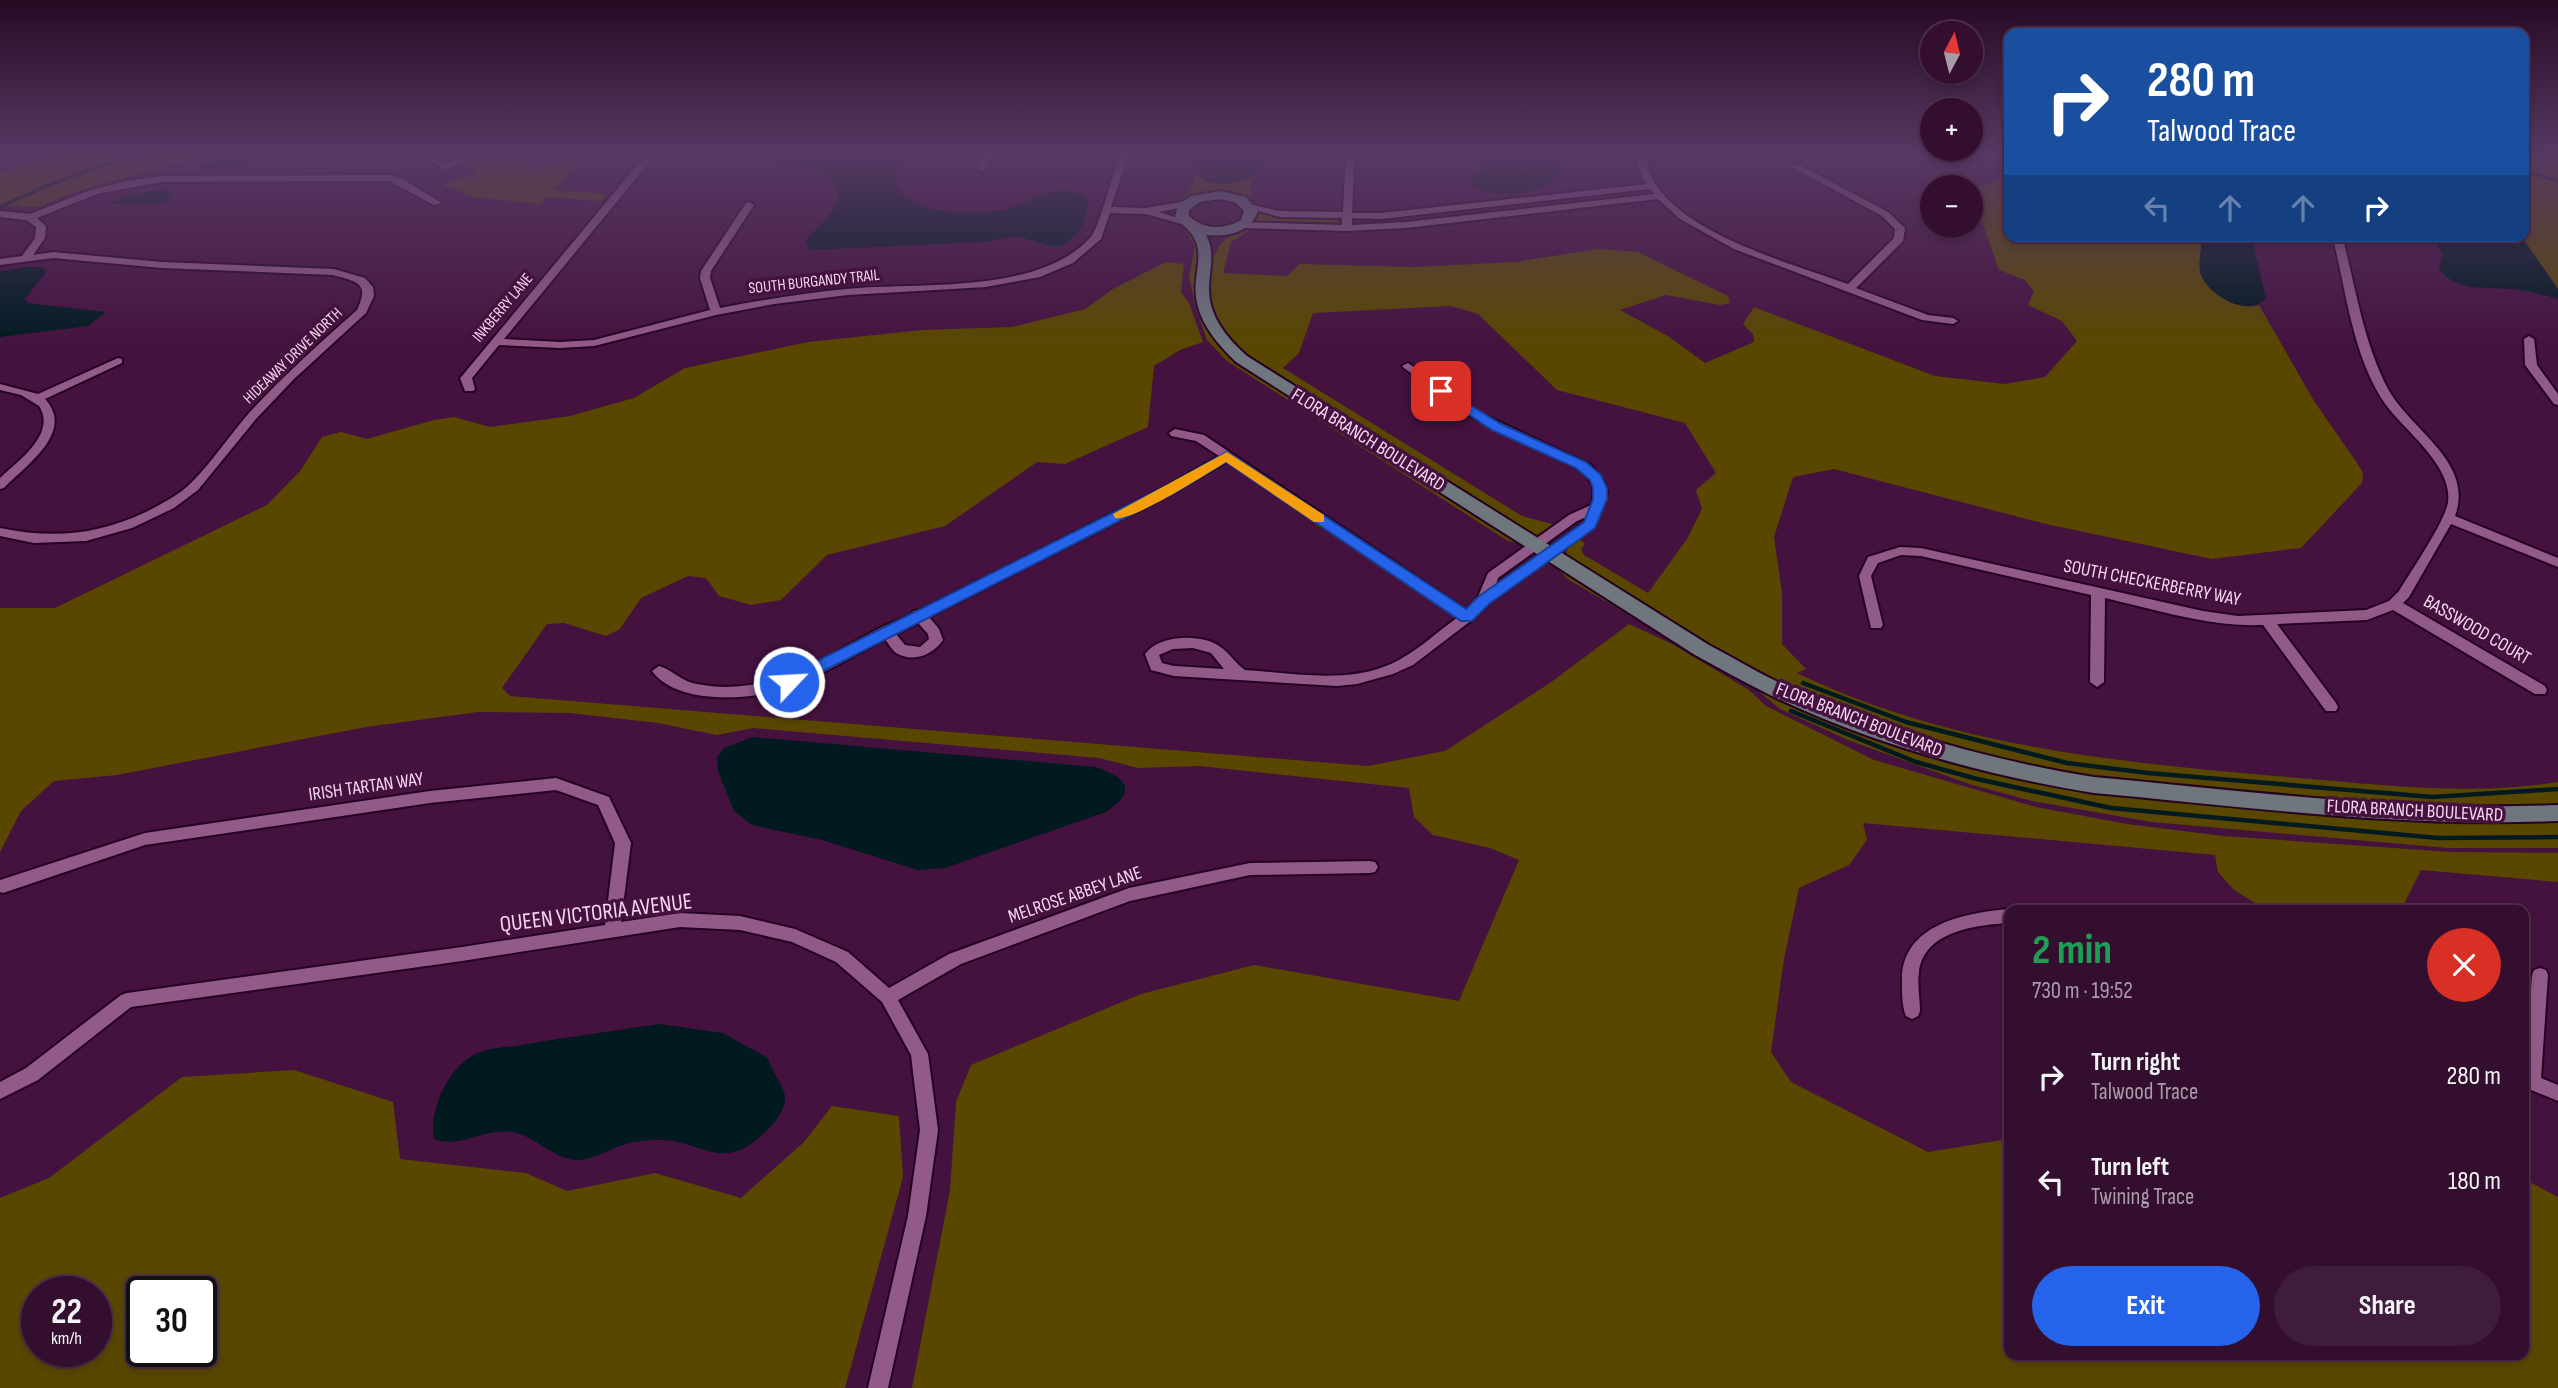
<!DOCTYPE html>
<html lang="en">
<head>
<meta charset="utf-8">
<style>
  body { margin:0; font-family:"Sofia Sans Condensed",sans-serif; background:#3f1c3b; color:#f1f3f6; height:100vh; display:flex; flex-direction:column; font-size:26px; white-space:nowrap }
  * { box-sizing:border-box; margin:0 }
  p { font-size:23px; color:#a99caa }
  .icon { flex:none; width:38px; height:38px; fill:none; stroke:currentColor; stroke-width:2; stroke-linecap:round; stroke-linejoin:round }
  .map { position:relative; flex:1; overflow:hidden }
  .details { position:absolute; left:2004px; top:905px; width:525px; height:455px; display:flex; flex-direction:column; background:#340e2f; border-radius:14px; box-shadow:0 4px 10px #0003,0 0 0 2px #4e2e4b }
  .details>* { flex:none }
  .banner { position:absolute; left:2004px; top:28px; width:525px; height:214px; border-radius:14px; box-shadow:0 4px 10px #0003,0 0 0 2px #4e2e4b; background:#1a4fa0; color:#fff; overflow:hidden }
  .needle { width:46px; rotate:7deg }
  .tools { position:absolute; left:1920px; top:21px; display:grid; gap:14px }
  .tools a { display:grid; place-items:center; width:63px; height:63px; border-radius:50%; background:#340e2f; box-shadow:0 4px 10px #0003,0 0 0 2px #4e2e4b; font-size:35px }
  .speed { position:absolute; left:21px; top:1276px; display:flex; gap:14px; font-size:35px; font-weight:700; text-align:center }
  .speed>* { display:grid; place-content:center; width:91px; height:91px; border-radius:50%; background:#340e2f; box-shadow:0 4px 10px #0003,0 0 0 2px #4e2e4b; line-height:1 }
  .speed small { font-size:18px; font-weight:400 }
  .speed .limit { border:4px solid #111; border-radius:10px; background:#fff; color:#111 }
  .pin { position:absolute; display:grid; place-items:center; width:60px; height:60px; color:#fff; margin:-30px; border-radius:14px; box-shadow:0 4px 10px #0006 }
  .me { position:absolute; width:77px; margin:-38px; rotate:65deg; stroke-linejoin:round; filter:drop-shadow(0 0 5px #0008) }
  .turn { display:flex; align-items:center; gap:24px; height:147px; padding:0 28px; font-size:32px }
  .turn .icon { width:91px; height:91px; stroke-width:2.5 }
  .turn b { display:block; font-size:49px; line-height:60px }
  .lanes { display:flex; align-items:center; height:66px; padding:0 28px; background:#0003; justify-content:center; gap:35px; direction:ltr }
  .lanes .off { opacity:.35 }
  .round { display:grid; place-items:center; flex:none; width:74px; height:74px; border-radius:37px; background:#3f1c3b }
  .overview { display:flex; align-items:center; justify-content:space-between; height:119px; padding:0 28px }
  h1 { font-size:42px; font-weight:700; line-height:52px; color:#1e9e55 }
  .primary-button { display:flex; gap:14px; margin-top:auto; padding:14px 28px }
  .primary-button a { flex:1; height:80px; border-radius:42px; background:#2563eb; color:#fff; font-size:28px; font-weight:700; line-height:80px; text-align:center }
  .primary-button a+a { background:#3f1c3b; color:#f1f3f6 }
  ul { padding:0; list-style:none }
  li { display:flex; align-items:center; gap:21px; height:105px; padding:0 28px }
  li div { flex:1 }
  li b { display:block; font-size:26px }
  li em { font-style:normal }
  .map>svg:first-child { display:block }
  .green { fill:#594700; fill-rule:evenodd }
  .water { fill:#001a20 }
  .lines { fill:none; stroke-linecap:round; stroke-linejoin:round }
  .stream-far1 { stroke:#001a20; stroke-width:3.5 }
  .stream { stroke:#001a20; stroke-width:4.5 }
  .street-casing { stroke:#260222; stroke-width:4 }
  .secondary-casing { stroke:#260222; stroke-width:4 }
  .street { fill:#925a89; fill-rule:evenodd }
  .secondary { fill:#6f767e; fill-rule:evenodd }
  .route { fill:#2563eb; stroke:#184099; stroke-width:2 }
  .slow { fill:#f59e0b }
  .labels { text-anchor:middle; dominant-baseline:central; stroke-width:7; stroke-linejoin:round; paint-order:stroke }
  .far-street-label { font-size:16px; fill:#f6d6f0; stroke:#45123f }
  .street-label { font-size:19px; fill:#f6d6f0; stroke:#45123f }
  .near-street-label { font-size:23px; fill:#f6d6f0; stroke:#45123f }
</style>
</head>
<body>
<div class="map">
<svg width="2558" height="1388" viewBox="0 0 2558 1388">
  <rect width="100%" height="100%" fill="#45123f"/>
  <g class="green">
    <path d="M26,153H226L171,164L66,195L38,207L0,205V172L38,160L24,155Z"/>
    <path d="M501,153C548,188 544,153 587,153L553,190L606,194L600,201L547,197L540,204L474,197L442,185L455,179L476,176L474,163Z"/>
    <path d="M2524,153H2558V289L2521,236H2524Z"/>
    <path d="M1196,175C1212,188 1233,182 1251,178L1250,199L1258,208C1249,204 1243,195 1235,193C1206,184 1183,209 1160,205C1185,200 1187,197 1196,175Z"/>
    <path d="M2009,177V236H2202C2202,248 2197,266 2202,276C2210,294 2240,312 2259,305L2314,401L2357,463L2363,473L2362,483L2301,548L2212,559L2046,524L1834,469L1793,477L1774,537L1782,593V644L1806,669L1797,673C1954,749 2127,763 2298,778C2384,785 2472,796 2558,782V806L2453,809L2169,788L2047,772L1904,735L1774,681L1705,644L1566,555L1568,547L1579,539L1585,544L1581,549L1584,555L1648,593L1687,539L1702,509L1696,490L1716,473L1685,423L1557,390L1478,314L1451,306L1313,313L1299,353L1283,368L1522,516L1555,525L1540,535L1529,534L1242,353C1230,339 1217,325 1211,307C1201,272 1215,231 1254,227L1231,242L1223,273L1287,276L1299,264L1413,267L1515,262L1598,249L1638,252L1728,296L1730,303L1720,305L1666,295L1620,310L1668,336L1705,363L1754,342L1753,334L1743,324L1754,307L1935,376L2005,384L2045,377L2077,341L2062,321L2028,305L2034,291L2025,280L1999,270L1981,219L1971,210L1970,187H1938L1953,183L1983,186Z"/>
    <path d="M1257,212L1273,216L1335,219L1340,222L1333,225L1253,222Z"/>
    <path d="M1189,229L1201,252C1188,311 1205,328 1245,368L1521,544L1508,541L1227,361L1207,340L1196,308L1189,278L1195,246L1187,233Z"/>
    <path d="M1166,262L1184,264L1181,292L1189,303L1203,342L1180,350L1154,366L1148,427L1065,464L1037,462L945,526L827,555L781,600L751,605L719,596L706,578L688,576L641,598L620,629L606,636L564,623L547,624L502,688L510,696L1368,766L1445,751L1550,683L1629,624L1674,645L1749,690L1766,706L1874,760L2036,807L2127,824L2223,836L2451,852L2558,853V882L2421,870L2401,910H2266L2234,890L2218,872L2215,855L1863,823L1867,840L1849,865L1799,888L1784,959L1771,1052L1791,1082L1928,1152L2009,1139V1354H2524V1179L2558,1197V1388H912L950,1190L956,1102L971,1065L1141,994L1254,965L1459,1001L1519,860L1490,848L1433,835L1414,817L1409,788L1199,766L1138,768L1099,758L753,728L717,735L658,723L570,713L478,712L366,727L117,775L54,781L21,811L0,852V608H55L267,505L301,470L322,437L341,432L367,439L434,420L454,417L490,427L570,416L634,398L685,368L808,342L922,330L1012,327L1085,309L1113,289Z"/>
    <path d="M1553,564L1718,664L2032,780L2558,819V848H2447L2152,822L2032,801L1969,784L1848,740L1780,709L1752,686L1569,580Z"/>
    <path d="M294,1070L393,1102L400,1159L526,1173L567,1191L655,1173L741,1198L804,1142L832,1106L899,1116L903,1177L845,1388H0V1198L49,1178L182,1077ZM37,1292H96V1351H37ZM142,1292H201V1351H142Z"/>
  </g>
  <g class="water">
    <path d="M727,153H908L899,164L895,183C907,217 981,216 1010,208C1025,204 1040,192 1056,191C1067,189 1077,192 1087,198L1088,210L1083,224L1076,235L1062,246H1050L1016,236L982,242L810,250L805,242C819,222 850,206 833,179C801,161 766,161 731,159L727,158Z"/>
    <path d="M1195,153H1262L1257,174C1234,188 1186,192 1195,153Z"/>
    <path d="M1500,153H1561C1560,160 1562,168 1557,175C1543,195 1490,200 1472,185L1471,178Z"/>
    <path d="M246,155H252L241,167L201,168L195,166Z"/>
    <path d="M166,190L171,192V197L167,201L154,205L108,204L131,194Z"/>
    <path d="M2202,236H2251L2266,298C2249,318 2210,297 2201,275C2197,265 2202,248 2202,236Z"/>
    <path d="M2431,236H2521L2558,289V299C2542,294 2526,290 2510,289C2483,287 2457,292 2439,269L2442,252Z"/>
    <path d="M26,267H40L47,271L25,299L28,303L106,312L88,326L0,337V271Z"/>
    <path d="M753,737L1096,767C1127,778 1138,790 1106,812L945,868L918,870L822,840L752,825L734,811L718,771L717,757L724,748Z"/>
    <path d="M660,1024L723,1033L768,1058C771,1071 780,1080 784,1092C788,1104 780,1116 772,1125C722,1181 703,1136 651,1140C644,1141 636,1141 629,1143C609,1148 590,1164 569,1159C549,1154 532,1135 512,1132C485,1128 459,1149 434,1139C429,1112 446,1073 469,1058C484,1047 504,1048 521,1045C567,1037 613,1031 660,1024Z"/>
  </g>
  <g class="lines">
    <g class="stream-far1">
      <path d="M2524,171L2558,181"/>
      <path d="M0,207L44,187L136,153"/>
    </g>
    <g class="stream">
      <path d="M1803,683L1906,722L2067,763L2148,773L2432,797L2558,789"/>
      <path d="M1791,711L1916,762L1977,779L2111,808L2438,838L2558,837"/>
    </g>
    <g class="street-casing">
      <g id="street">
        <path d="M412,153H424L446,164L475,153H487L446,170Z"/>
        <path d="M647,153H657L504,339L560,342L594,340L710,310L700,278L701,271L746,203L749,202L754,205L711,271L710,278L720,308C762,300 804,293 846,289C919,282 1037,295 1090,238C1099,229 1114,169 1120,153H1129L1111,207L1146,208L1187,201L1190,202V206L1159,212L1190,222L1185,225L1146,214L1110,213L1101,239L1073,263L1040,277L986,287L848,295L774,304L716,315L594,346L560,348L499,345L472,378L475,389L473,391H465L460,378L462,376Z"/>
        <path d="M984,153H993L987,168L982,171L977,168Z"/>
        <path d="M1346,153H1355L1352,213H1381L1647,184L1642,178L1635,153H1644C1647,161 1648,171 1652,178C1682,235 1791,263 1848,284L1894,238L1895,229L1882,216L1790,166L1798,164L1888,212L1905,228L1903,241L1856,288L1928,315L1953,318L1958,321L1953,324L1922,320L1734,249L1680,219L1658,199L1406,228L1347,231L1243,228L1238,225L1243,222L1342,225V218L1280,217L1245,207L1250,204L1280,211L1343,212ZM1650,189L1654,194L1406,222L1352,225V218L1381,219Z"/>
        <path d="M389,175L401,178L442,203L434,205L389,181L161,182L97,194L37,218L46,226L45,238L33,255L53,252L162,262L334,269L365,278L373,287L374,296L366,313L294,379L256,419L198,490L174,508L132,528L86,541L34,543L0,536V528C54,539 96,535 146,512C161,504 178,496 191,483C212,462 229,436 249,413C283,376 320,343 357,310C370,282 357,282 333,275L162,268L53,258L0,265V259L22,256L35,238L36,227L26,220L0,217V211L30,214L90,190L127,181L161,176Z"/>
        <path d="M2339,236H2350L2344,243C2356,291 2364,342 2387,387C2409,430 2475,461 2455,516L2558,558V567L2451,524L2409,597L2403,603L2545,686L2547,690L2545,694H2535L2393,610L2367,620L2277,624L2336,703L2338,707L2336,711H2326L2263,625C2209,627 2157,610 2105,598L2104,682L2097,687L2090,682L2091,595L1921,556L1901,555L1878,563L1871,576L1883,625L1881,628H1871L1859,576L1868,557L1900,547L1921,548L2203,611L2238,616L2366,610L2389,601L2399,591C2411,571 2445,522 2448,502C2453,466 2405,431 2386,405C2354,360 2347,296 2334,243Z"/>
        <path d="M2529,336L2534,339L2537,365L2558,394V405L2554,404L2525,365L2524,339Z"/>
        <path d="M118,358L122,359V363L45,399C76,432 25,466 4,488L0,489V478C18,461 57,434 39,406L21,395L0,390V384L38,394Z"/>
        <path d="M1408,363L1480,413L1591,465L1605,483L1607,493L1594,527L1488,604L1472,620L1413,665L1393,674L1357,684L1337,686L1174,676L1151,670L1145,654C1159,634 1204,633 1222,648C1231,655 1236,664 1245,670C1292,673 1346,684 1391,664C1415,653 1436,633 1458,617L1227,461L1175,492L929,617L939,629L943,640C933,655 913,663 896,653C892,650 888,643 885,639C855,655 825,673 794,686C758,700 678,707 652,671L659,666C673,670 682,682 697,684C770,698 822,658 882,627C891,623 902,619 912,614L913,611L920,610L1167,486L1219,456L1196,441L1171,436L1169,433L1175,429L1204,435L1466,610L1477,599L1488,573L1569,515L1591,505C1596,489 1593,484 1583,471L1472,417L1404,368L1402,366ZM1586,517L1585,522L1496,585L1498,578L1577,521ZM918,623L928,634L929,639L920,647L905,645L896,634ZM1193,648L1211,653L1224,669L1174,666L1162,663L1159,655L1173,649Z"/>
        <path d="M556,778L609,797L631,843L621,922L680,913L740,916L795,929L848,952L889,988L949,954L1129,888L1250,863L1370,861L1375,862L1378,867L1375,872L1370,873L1250,875L1130,901L961,964L898,1000L928,1054L938,1130L926,1216L888,1388H868L908,1216L920,1130L911,1055L882,1002L836,962L792,942L740,930L680,927L462,961L131,1007L38,1080L0,1099V1082L26,1068L121,995L127,993L462,947L605,925L615,843L598,805L556,790L430,803L145,845L3,893L0,892V880L145,833L430,791Z"/>
        <path d="M2009,909L2011,910H2009V923C1976,925 1924,931 1919,972C1917,985 1920,998 1920,1011L1918,1016L1912,1019L1906,1016C1902,1007 1902,994 1902,984C1899,925 1963,913 2009,909Z"/>
        <path d="M2540,968L2546,970L2548,975L2541,1078L2558,1085V1101L2524,1087L2532,975L2534,970Z"/>
      </g>
    </g>
    <g class="secondary-casing">
      <path id="secondary" d="M1221,191L1246,197L1258,211C1250,233 1228,237 1206,235C1216,254 1209,269 1209,289C1209,317 1227,338 1247,356L1709,645C1734,658 1758,673 1784,685C1883,729 1987,760 2094,777C2248,791 2403,812 2558,805V821C2403,828 2248,807 2094,793C1984,775 1867,743 1766,693C1742,681 1719,668 1695,655L1236,362C1213,340 1192,314 1196,281C1197,267 1201,255 1196,242C1192,231 1183,226 1175,217L1178,205L1191,196ZM1221,199L1236,203L1244,211L1241,220C1224,230 1204,230 1189,216V210L1200,202Z"/>
    </g>
    <use href="#street" class="street"/>
    <use href="#secondary" class="secondary"/>
  </g>
  <linearGradient id="sky" x2="0" y2="1"><stop stop-color="#260a23"/><stop offset="0.44" stop-color="#563963"/><stop offset="1" stop-color="#563963" stop-opacity="0"/></linearGradient>
  <rect width="2558" height="347" fill="url(#sky)"/>
  <path class="route" d="M1441,387L1501,424L1586,462L1601,475L1607,488V499L1595,528L1489,604L1472,621H1461L1226,462L1176,492L794,686L789,688L781,682L783,678L1166,486L1227,452L1466,609L1478,597L1584,522L1593,499V488L1590,480L1576,468L1492,430L1436,393V388Z"/>
  <path class="slow" d="M1227,452L1324,515V522H1314L1226,462C1208,473 1132,522 1115,518L1113,514Z"/>
  <g class="labels">
    <g class="far-street-label">
      <text transform="translate(814 282) rotate(-6)">SOUTH BURGANDY TRAIL</text>
      <text transform="translate(503 308) rotate(-50)">INKBERRY LANE</text>
      <text transform="translate(293 356) rotate(-44)">HIDEAWAY DRIVE NORTH</text>
    </g>
    <g class="street-label">
      <text transform="translate(1368 440) rotate(32)">FLORA BRANCH BOULEVARD</text>
      <text transform="translate(2152 583) rotate(11)">SOUTH CHECKERBERRY WAY</text>
      <text transform="translate(2477 630) rotate(30)">BASSWOOD COURT</text>
      <text transform="translate(1859 720) rotate(21)">FLORA BRANCH BOULEVARD</text>
      <text transform="translate(366 787) rotate(-8)">IRISH TARTAN WAY</text>
      <text transform="translate(2415 811) rotate(3)">FLORA BRANCH BOULEVARD</text>
      <text transform="translate(1075 895) rotate(-19)">MELROSE ABBEY LANE</text>
    </g>
    <g class="near-street-label">
      <text transform="translate(596 913) rotate(-7)">QUEEN VICTORIA AVENUE</text>
    </g>
  </g>
</svg>
<div class="tools">
<a><svg class="needle" viewBox="-14 -14 28 28"><path d="M0-13l5 13h-10z" fill="#e53935"/><path d="M0 13l5-13h-10z" fill="#a99caa"/></svg></a>
<a>+</a>
<a>−</a>
</div>
<div class="speed"><div>22<small>km/h</small></div><div class="limit">30</div></div>
<div class="pin" style="left:1441px;top:391px;background:#d93025"><svg class="icon" aria-label="arrive" viewBox="0 0 24 24"><path d="M6 21V4h12l-3 4 3 4H6"/></svg></div>
<svg class="me" style="left:789px;top:682px" viewBox="-20 -20 40 40"><circle r="17" fill="#2563eb" stroke="#fff" stroke-width="3"/><path d="M0-11L8 9 0 5-8 9z" fill="#fff"/></svg>
<div class="banner">
<div class="turn"><svg class="icon" aria-label="right" viewBox="0 0 24 24"><path d="M7 20v-9h11M14 6l5 5-5 5"/></svg><div><b>280 m</b>Talwood Trace</div></div>
<div class="lanes"><svg class="icon off" aria-label="left" viewBox="0 0 24 24"><path d="M17 20v-9H6M10 6l-5 5 5 5"/></svg><svg class="icon off" aria-label="ahead" viewBox="0 0 24 24"><path d="M12 20V5M6 11l6-6 6 6"/></svg><svg class="icon off" aria-label="ahead" viewBox="0 0 24 24"><path d="M12 20V5M6 11l6-6 6 6"/></svg><svg class="icon" aria-label="right" viewBox="0 0 24 24"><path d="M7 20v-9h11M14 6l5 5-5 5"/></svg></div>
</div>
<section class="details">
<div class="overview"><div><h1>2 min</h1><p>730 m · 19:52</p></div><a class="round" style="background:#d93025;color:#fff"><svg class="icon" aria-label="close" viewBox="0 0 24 24"><path d="M6 6l12 12M18 6L6 18"/></svg></a></div>
<ul>
<li><svg class="icon" aria-label="right" viewBox="0 0 24 24"><path d="M7 20v-9h11M14 6l5 5-5 5"/></svg><div><b>Turn right</b><p>Talwood Trace</p></div><em>280 m</em></li>
<li><svg class="icon" aria-label="left" viewBox="0 0 24 24"><path d="M17 20v-9H6M10 6l-5 5 5 5"/></svg><div><b>Turn left</b><p>Twining Trace</p></div><em>180 m</em></li>
</ul>
<div class="primary-button"><a>Exit</a><a>Share</a></div>
</section>
</div>
</body>
</html>
